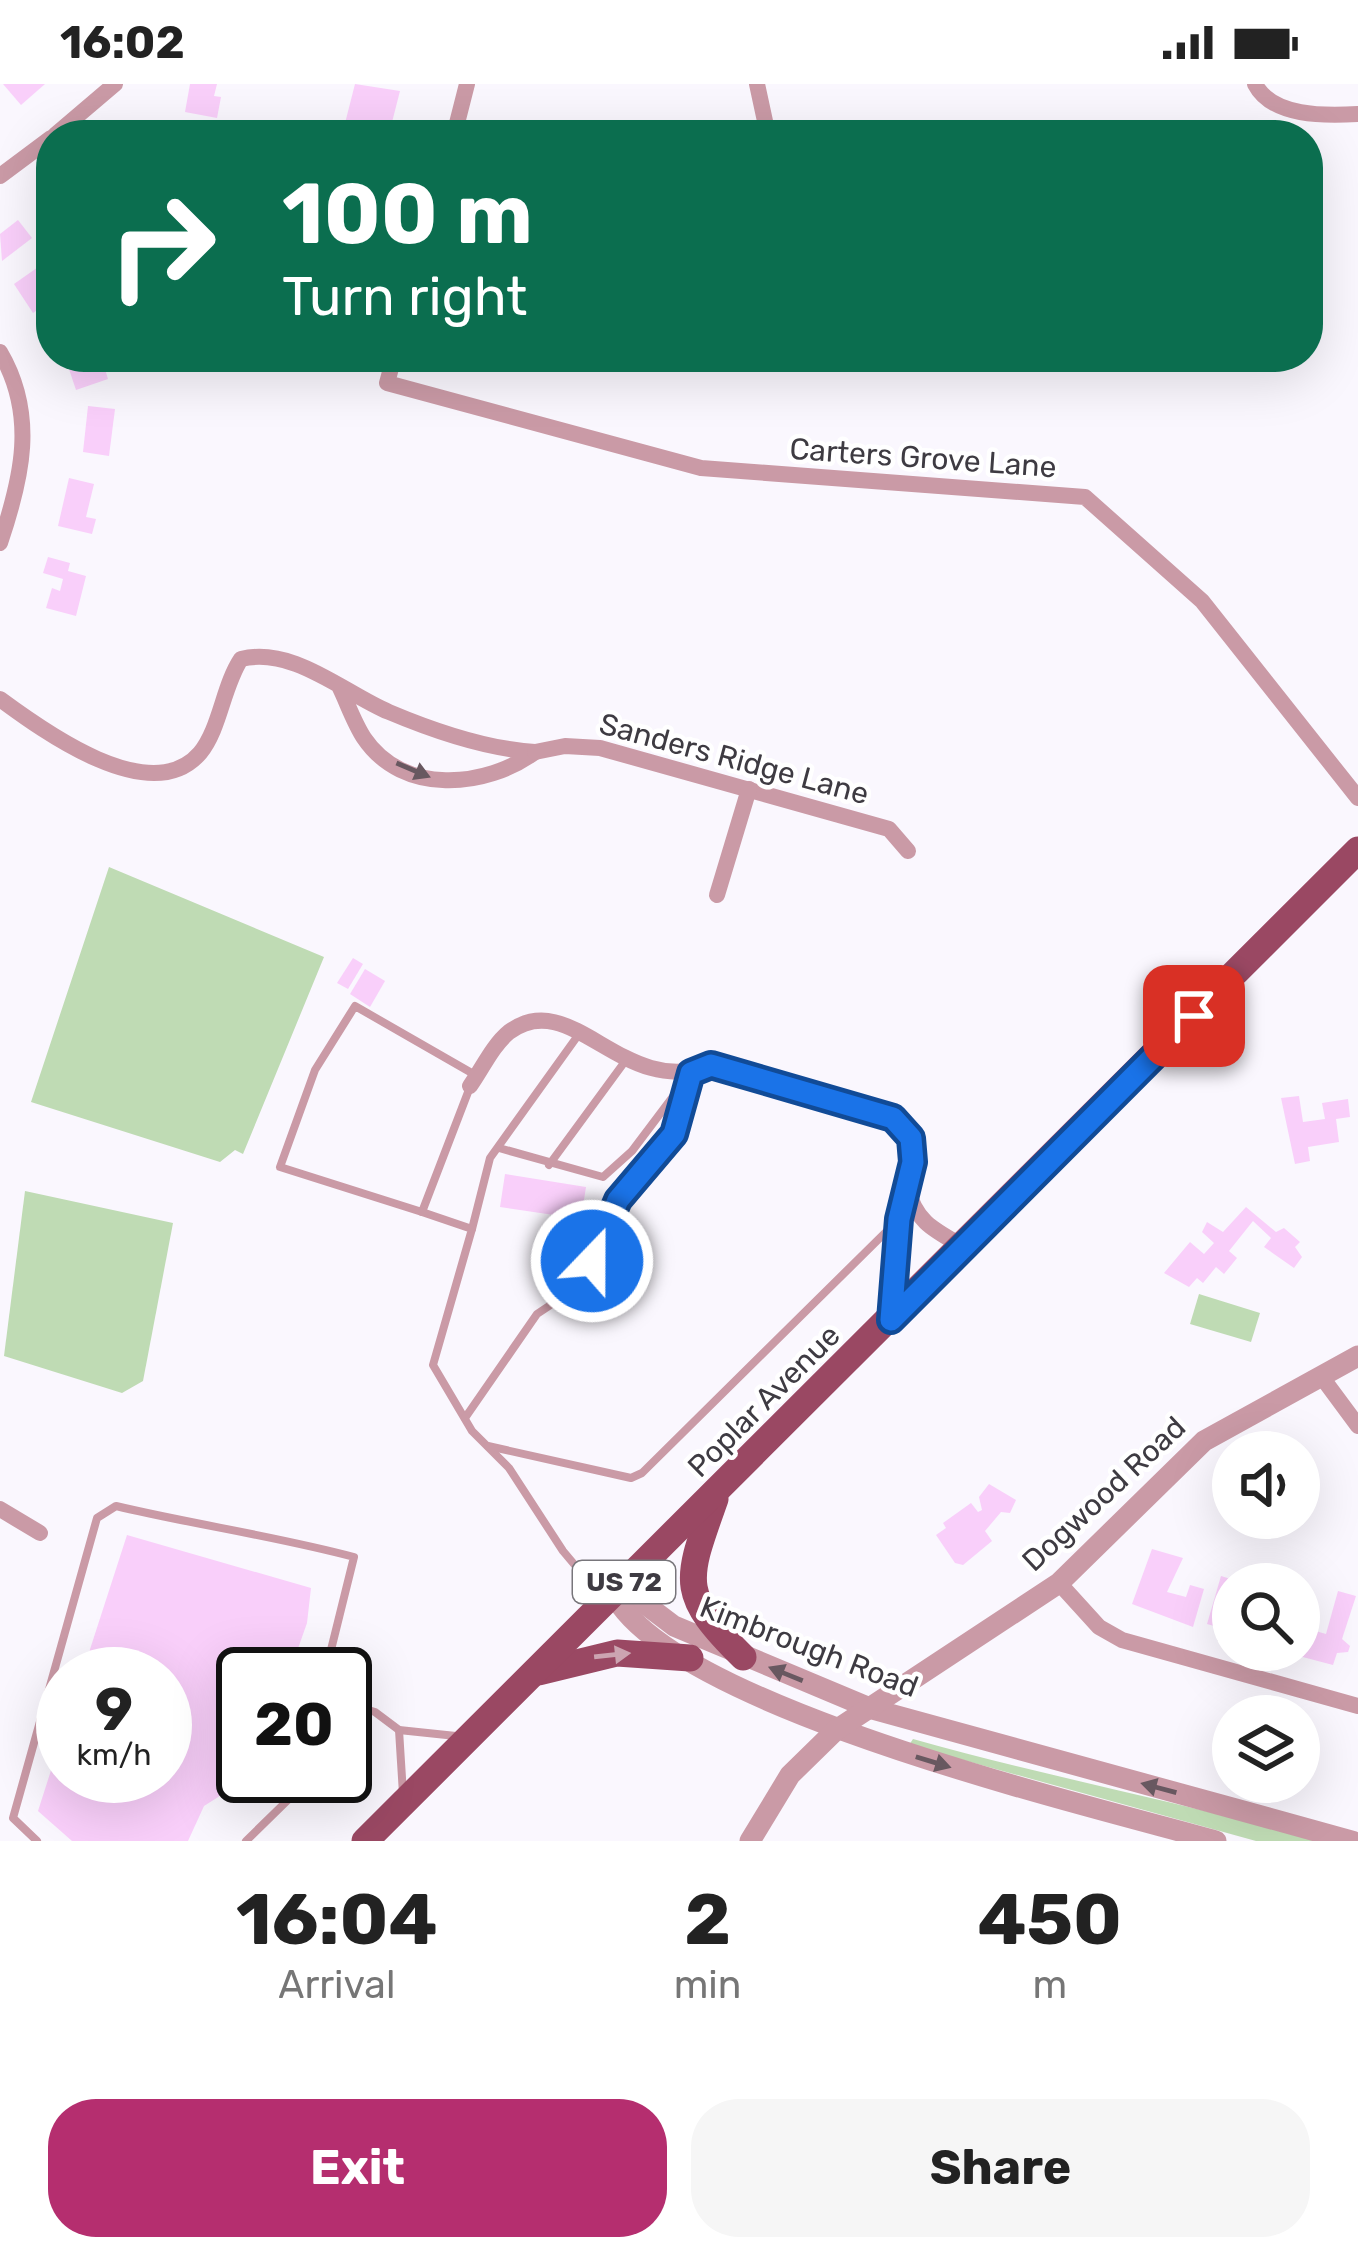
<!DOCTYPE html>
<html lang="en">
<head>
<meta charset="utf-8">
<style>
  body { margin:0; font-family:Rubik,sans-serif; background:#f6f6f6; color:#222; height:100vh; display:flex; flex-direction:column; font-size:45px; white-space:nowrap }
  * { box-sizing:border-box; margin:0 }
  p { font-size:39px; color:#767676 }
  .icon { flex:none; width:66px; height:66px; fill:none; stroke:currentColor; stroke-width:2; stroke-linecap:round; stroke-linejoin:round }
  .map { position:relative; height:1757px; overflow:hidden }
  .drawer { display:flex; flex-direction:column; background:#fff; flex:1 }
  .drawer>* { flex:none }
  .top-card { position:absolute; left:36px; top:36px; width:1287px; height:252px; border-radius:48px; box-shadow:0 12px 48px #0002; background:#0b6e4f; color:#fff; overflow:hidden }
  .controls { position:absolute; left:1212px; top:1347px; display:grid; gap:24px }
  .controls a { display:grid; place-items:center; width:108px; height:108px; border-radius:50%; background:#fff; box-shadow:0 12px 48px #0002; font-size:60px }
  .speed { position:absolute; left:36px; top:1563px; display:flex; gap:24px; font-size:60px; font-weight:700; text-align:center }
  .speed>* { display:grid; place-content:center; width:156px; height:156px; border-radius:50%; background:#fff; box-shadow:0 12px 48px #0002; line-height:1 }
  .speed small { font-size:30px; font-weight:400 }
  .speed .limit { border:6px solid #111; border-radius:18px; background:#fff; color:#111 }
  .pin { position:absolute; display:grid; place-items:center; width:102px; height:102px; color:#fff; margin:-51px; border-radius:24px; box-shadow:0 6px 18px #0006 }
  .me { position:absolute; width:132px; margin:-66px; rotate:22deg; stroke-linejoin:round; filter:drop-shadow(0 0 9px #0008) }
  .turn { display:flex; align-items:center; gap:42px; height:252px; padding:0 48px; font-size:54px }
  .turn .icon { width:156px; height:156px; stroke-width:2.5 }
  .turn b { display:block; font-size:84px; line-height:102px }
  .eta { display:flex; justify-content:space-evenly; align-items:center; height:204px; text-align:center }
  .eta b { font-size:72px; font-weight:700; line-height:84px }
  .button { display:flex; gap:24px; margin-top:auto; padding:24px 48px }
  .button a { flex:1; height:138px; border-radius:48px; background:#b52e6f; color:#fff; font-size:48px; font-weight:700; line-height:138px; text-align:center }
  .button a+a { background:#f6f6f6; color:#222 }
  .status { display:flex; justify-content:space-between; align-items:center; height:84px; padding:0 60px; background:#fff; direction:ltr }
  .status svg { height:33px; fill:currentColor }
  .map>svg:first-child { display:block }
  .green { fill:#bfdbb4 }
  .building { fill:#f9cffa }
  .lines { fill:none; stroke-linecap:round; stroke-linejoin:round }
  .path { stroke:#9f9ca3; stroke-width:3; stroke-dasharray:12 6; stroke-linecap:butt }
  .service { stroke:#ca9aa6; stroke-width:8 }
  .minor { stroke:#ca9aa6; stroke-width:16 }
  .tertiary { stroke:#ca9aa6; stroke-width:21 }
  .primary { stroke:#9a4863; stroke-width:27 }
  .oneway { fill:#685860 }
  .oneway2 { fill:#cca4b1 }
  .route-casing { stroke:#114b97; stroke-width:30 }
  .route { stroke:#1a73e8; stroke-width:21 }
  .labels { text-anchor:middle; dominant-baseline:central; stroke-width:9; stroke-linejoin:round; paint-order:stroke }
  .shield { fill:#fff; stroke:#78767b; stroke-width:3 }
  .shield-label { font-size:27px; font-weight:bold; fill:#3e3b42 }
  .street-label { font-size:30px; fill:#3e3b42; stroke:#fff }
</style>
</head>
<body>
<div class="status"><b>16:02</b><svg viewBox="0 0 49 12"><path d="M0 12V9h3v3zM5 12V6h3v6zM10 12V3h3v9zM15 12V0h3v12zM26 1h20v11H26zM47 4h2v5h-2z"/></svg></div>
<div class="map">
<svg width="1358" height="1757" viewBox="0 0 1358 1757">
  <rect width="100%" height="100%" fill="#faf7fe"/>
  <g class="green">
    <path d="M109,783L324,873L243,1070L235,1066L220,1078L31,1018Z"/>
    <path d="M25,1107L173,1139L143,1297L122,1309L4,1272Z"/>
    <path d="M1199,1210L1260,1229L1251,1258L1190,1240Z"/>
    <path d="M913,1655C1048,1693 1186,1719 1321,1757H1256L909,1661Z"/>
  </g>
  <g class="building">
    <path d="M3,0H45L21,21Z"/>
    <path d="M190,0H217L214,12L221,13L217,34L185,28Z"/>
    <path d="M355,0L400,7L390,46L393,51H342Z"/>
    <path d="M18,136L32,154L2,177L0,150Z"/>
    <path d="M51,174L47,198L51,216L33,229L14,200Z"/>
    <path d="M65,273H89L93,286L104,282L108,295L76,306Z"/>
    <path d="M88,322L115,325L109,372L83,368Z"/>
    <path d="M69,394L94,400L86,433L96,435L92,450L58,442Z"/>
    <path d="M48,473L70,479L68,487L86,492L76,532L46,524L52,504L60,507L63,495L43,489Z"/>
    <path d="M353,874L363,880L348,905L337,899Z"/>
    <path d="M365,885L385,897L370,923L350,910Z"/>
    <path d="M1299,1012L1303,1038L1325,1035L1322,1019L1348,1015L1350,1033L1336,1035L1339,1058L1308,1063L1310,1077L1295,1080L1281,1014Z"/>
    <path d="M505,1090L586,1103L581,1135L500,1123Z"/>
    <path d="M1246,1123L1276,1148L1284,1144L1300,1158L1295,1163L1302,1173L1294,1184L1264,1163L1271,1154L1253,1137L1229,1167L1237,1174L1224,1190L1216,1183L1203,1199L1197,1194L1189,1203L1164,1189L1190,1158L1204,1170L1214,1159L1202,1148L1207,1138L1223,1148Z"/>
    <path d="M989,1400L1016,1416L1010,1429L1001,1428L985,1447L992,1457L963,1481L955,1479L936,1451L946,1444L943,1439L971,1419L978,1428L982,1426L979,1413Z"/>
    <path d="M127,1451L311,1504L307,1539L289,1590H243V1692H254L251,1702L228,1691L231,1705L204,1722L188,1757H72L38,1727L62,1652L63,1692H165V1590H82Z"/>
    <path d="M1152,1465L1183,1474L1167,1508L1186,1513L1190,1501L1204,1505L1193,1543L1132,1520Z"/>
    <path d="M1221,1492L1234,1496L1233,1532H1224L1221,1544L1207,1540Z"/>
    <path d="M1338,1507L1356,1512L1342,1555L1350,1562L1348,1568L1337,1569L1333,1581L1280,1567L1299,1566V1512L1313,1516L1305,1544L1326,1550Z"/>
  </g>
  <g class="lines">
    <path class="path" d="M1219,1557L1225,1536"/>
    <g class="service">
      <path d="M470,1003L422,1128L280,1083L315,986L355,922L477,992"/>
      <path d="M499,1064L603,1093L632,1067L687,994"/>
      <path d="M549,1081L626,976"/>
      <path d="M422,1128L472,1145L433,1281L472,1347L509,1384L563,1467L600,1511"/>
      <path d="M472,1145L490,1074L579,950"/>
      <path d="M465,1334L537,1230L561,1214L592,1177L618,1116L674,1050L690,989"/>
      <path d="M488,1362L631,1394L642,1389L894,1140"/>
      <path d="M345,1619L375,1628L399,1646L456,1652"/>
      <path d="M399,1646L403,1710"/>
      <path d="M37,1757L13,1734L97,1434L116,1422C196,1441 275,1452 354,1473L325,1590"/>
      <path d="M246,1757L291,1713L298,1692"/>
    </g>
    <g class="minor">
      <path d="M757,0L768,51"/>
      <path d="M1255,0C1272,33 1325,32 1358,30"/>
      <path d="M55,51L115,0"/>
      <path d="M454,51L467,0"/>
      <path d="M0,92L51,54"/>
      <path d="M0,268C37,331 22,394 0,459"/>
      <path d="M394,273L387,299L701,384L1085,413L1202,517L1358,714"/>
      <path d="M0,615C42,646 151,726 200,669C220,645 223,602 241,575C293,562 344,609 389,628C434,647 487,665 535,668C486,704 403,712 364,654C354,639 347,618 339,602"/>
      <path d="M535,668L565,662L600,664L889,745L908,767"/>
      <path d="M717,811L749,705"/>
      <path d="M470,1002C482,985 493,961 509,948C572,901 623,1016 711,981L894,1033L911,1054L908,1105"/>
      <path d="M891,1233L899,1135L908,1105C915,1138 936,1147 964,1163"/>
      <path d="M1321,1292L1358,1342"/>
      <path d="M0,1425L40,1449"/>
      <path d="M1059,1499L1099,1543L1122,1556L1358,1622"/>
    </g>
    <g class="tertiary">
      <path d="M613,1509L641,1517L674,1542L872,1625L1352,1757"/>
      <path d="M613,1509C668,1622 1091,1722 1216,1757"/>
      <path d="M750,1757L790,1691L836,1646L1059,1499L1204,1357L1358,1272"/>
    </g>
    <g class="primary">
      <path d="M715,1415C686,1497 678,1509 743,1573"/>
      <path d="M539,1588L617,1569L690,1574"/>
      <path d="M365,1757L1358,766"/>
    </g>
  </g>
  <defs><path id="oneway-solid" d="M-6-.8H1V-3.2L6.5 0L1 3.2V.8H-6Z" transform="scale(3)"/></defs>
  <g class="oneway">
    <use href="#oneway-solid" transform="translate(413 686) rotate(23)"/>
    <use href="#oneway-solid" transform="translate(786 1590) rotate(-158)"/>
    <use href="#oneway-solid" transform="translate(933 1678) rotate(17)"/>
    <use href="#oneway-solid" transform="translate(1159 1704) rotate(-165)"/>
  </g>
  <use class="oneway2" href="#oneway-solid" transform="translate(612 1571) rotate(-6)"/>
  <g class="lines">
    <g class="route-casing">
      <path id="route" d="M592,1177L618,1116L674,1050L691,989L711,981L893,1034L911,1054L913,1078L899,1135L891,1236L1194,932"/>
    </g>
    <use href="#route" class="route"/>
  </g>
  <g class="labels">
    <rect class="shield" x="573" y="1477" width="102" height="42" rx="9"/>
    <g class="shield-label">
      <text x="624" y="1498">US 72</text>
    </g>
    <g class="street-label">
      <text transform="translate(923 374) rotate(4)">Carters Grove Lane</text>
      <text transform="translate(734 675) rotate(15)">Sanders Ridge Lane</text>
      <text transform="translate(764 1317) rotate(-45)">Poplar Avenue</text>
      <text transform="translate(1104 1410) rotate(-43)">Dogwood Road</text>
      <text transform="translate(809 1563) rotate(21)">Kimbrough Road</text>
    </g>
  </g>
</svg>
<div class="controls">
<a><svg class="icon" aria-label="sound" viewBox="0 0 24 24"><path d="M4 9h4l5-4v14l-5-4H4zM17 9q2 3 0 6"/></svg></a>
<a><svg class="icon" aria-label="search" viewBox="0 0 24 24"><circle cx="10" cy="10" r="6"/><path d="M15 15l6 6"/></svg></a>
<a><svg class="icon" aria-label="layers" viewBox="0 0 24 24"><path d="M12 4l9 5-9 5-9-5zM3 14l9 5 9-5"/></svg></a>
</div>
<div class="speed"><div>9<small>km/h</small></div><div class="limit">20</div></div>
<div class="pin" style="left:1194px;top:932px;background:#d93025"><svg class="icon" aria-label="arrive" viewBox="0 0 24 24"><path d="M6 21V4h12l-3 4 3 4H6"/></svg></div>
<svg class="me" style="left:592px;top:1177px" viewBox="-20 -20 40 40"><circle r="17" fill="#1a73e8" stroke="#fff" stroke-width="3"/><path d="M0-11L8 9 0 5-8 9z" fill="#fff"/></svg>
<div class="top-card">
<div class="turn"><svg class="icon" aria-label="right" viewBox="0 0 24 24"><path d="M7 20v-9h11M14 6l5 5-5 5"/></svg><div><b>100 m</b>Turn right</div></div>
</div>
</div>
<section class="drawer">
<div class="eta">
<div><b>16:04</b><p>Arrival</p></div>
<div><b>2</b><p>min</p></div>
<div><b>450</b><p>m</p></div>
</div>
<div class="button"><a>Exit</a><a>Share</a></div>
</section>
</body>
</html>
